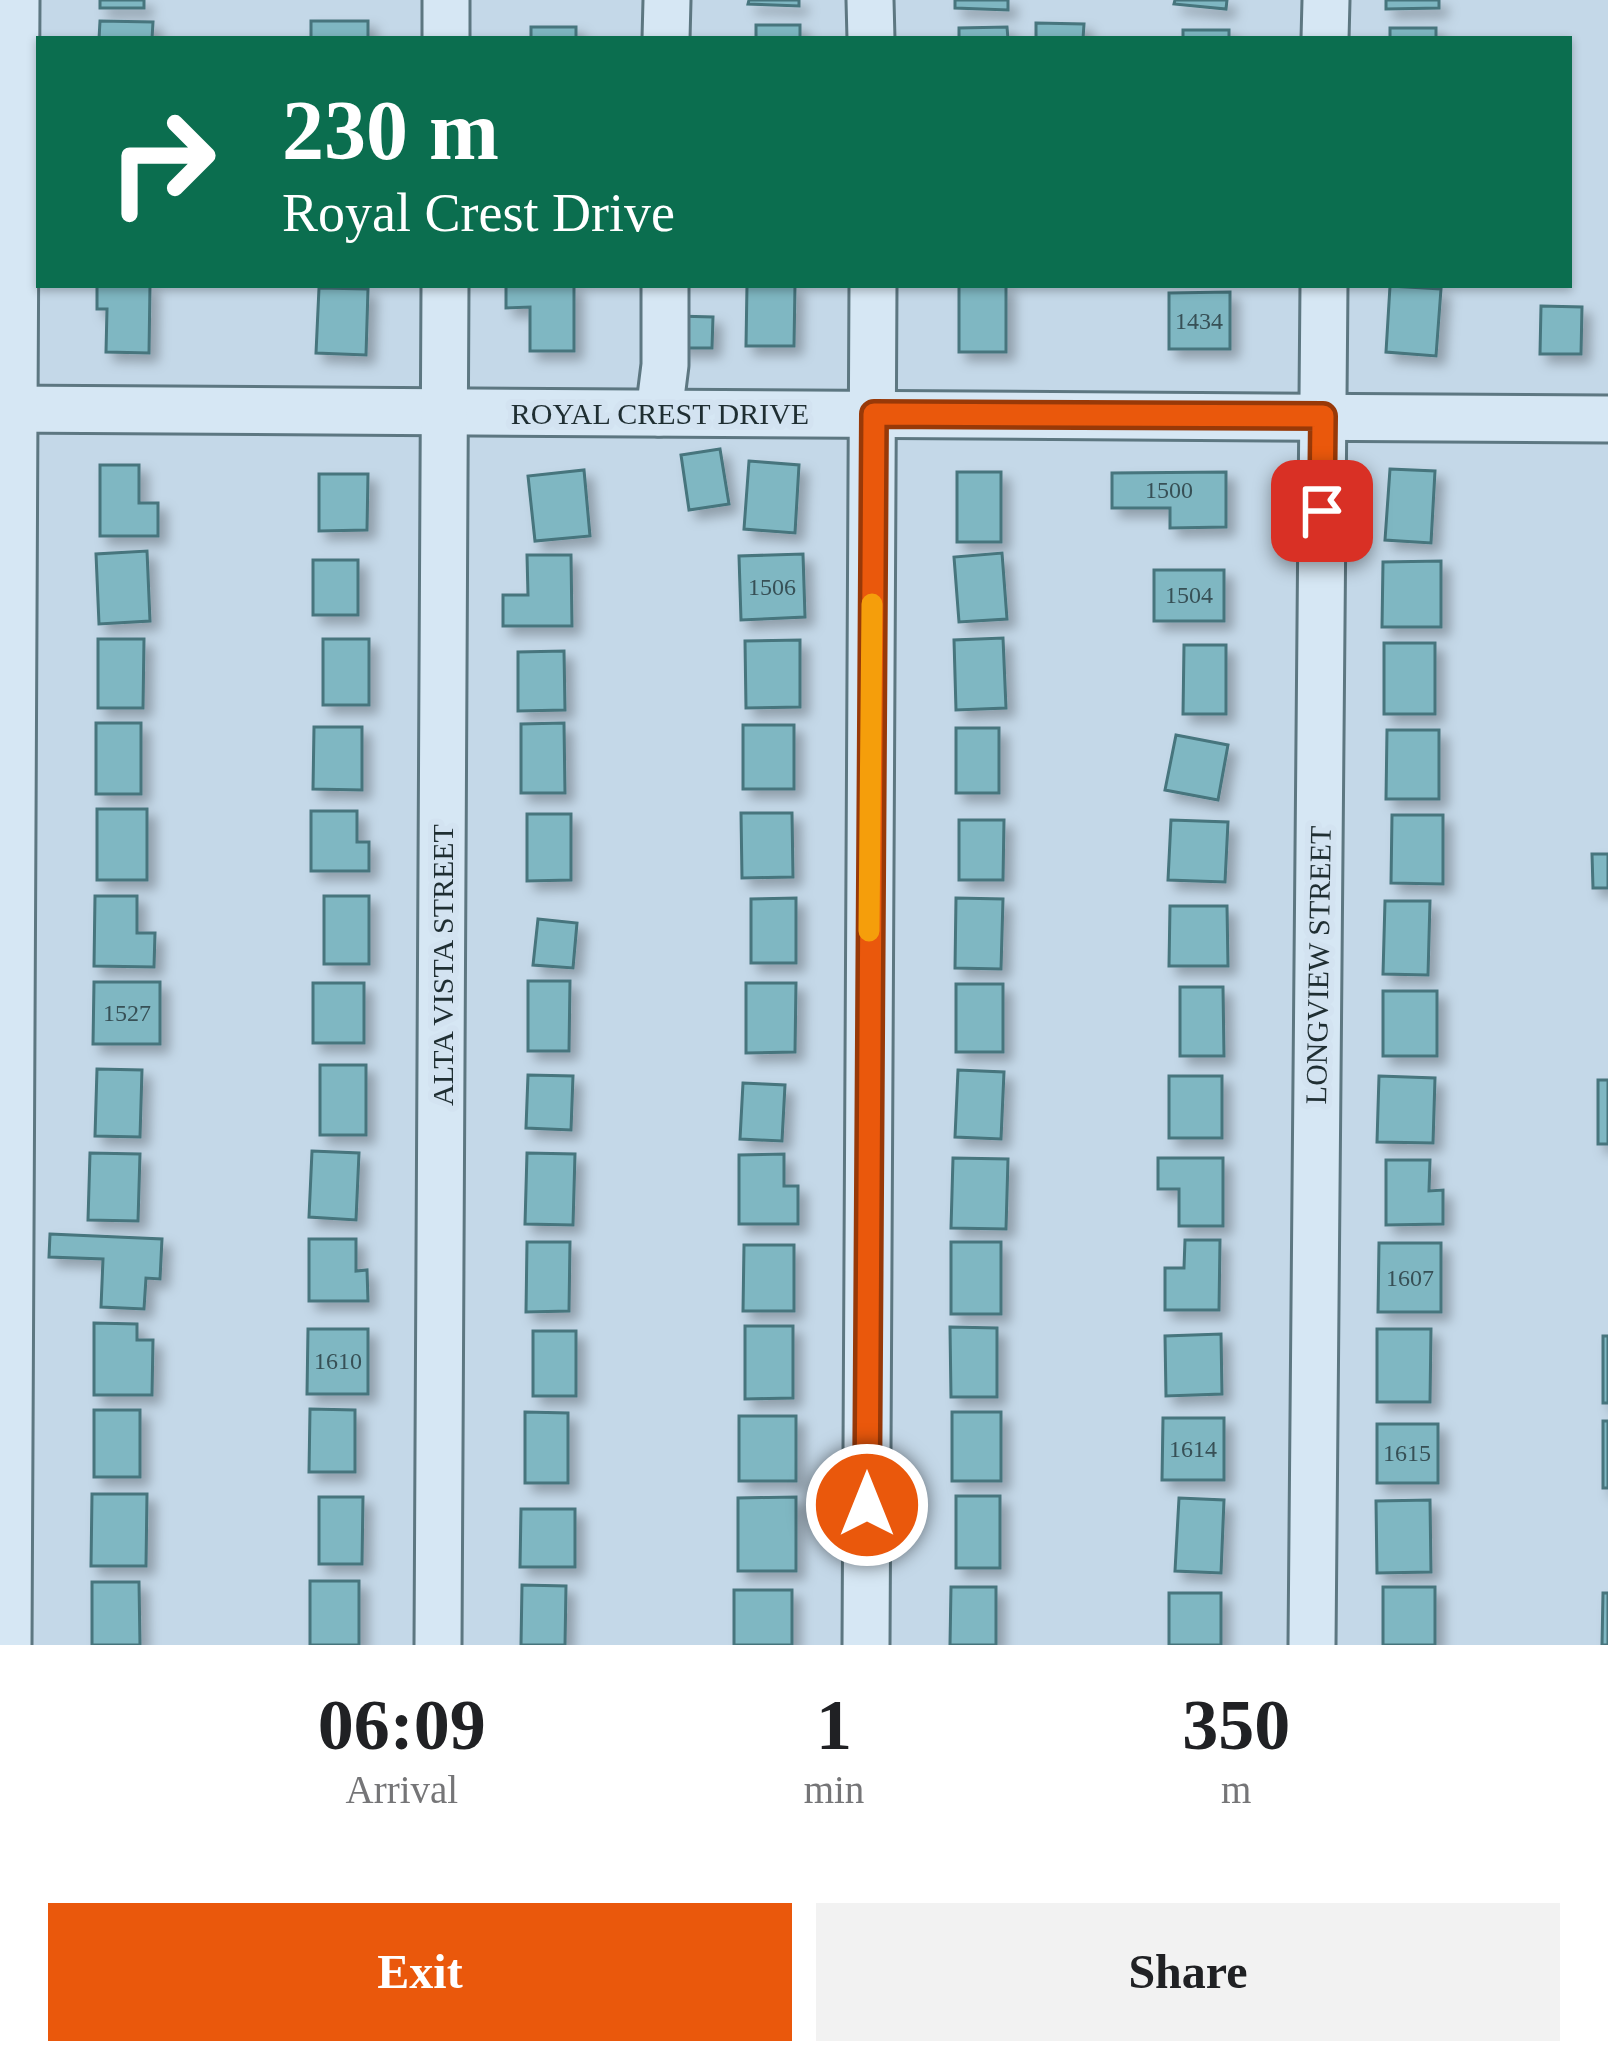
<!DOCTYPE html>
<html lang="en">
<head>
<meta charset="utf-8">
<style>
  body { margin:0; font-family:Georgia,serif; background:#f2f2f2; color:#202124; height:100vh; display:flex; flex-direction:column; font-size:45px; white-space:nowrap }
  * { box-sizing:border-box; margin:0 }
  p { font-size:39px; color:#757577 }
  .icon { flex:none; width:66px; height:66px; fill:none; stroke:currentColor; stroke-width:2; stroke-linecap:round; stroke-linejoin:round }
  .map { position:relative; height:1645px; overflow:hidden }
  .side { display:flex; flex-direction:column; background:#fff; flex:1 }
  .side>* { flex:none }
  .banner { position:absolute; left:36px; top:36px; width:1536px; height:252px; border-radius:0px; box-shadow:0 3px 9px #0004; background:#0b6e4f; color:#fff; overflow:hidden }
  .pin { position:absolute; display:grid; place-items:center; width:102px; height:102px; color:#fff; margin:-51px; border-radius:24px; box-shadow:0 6px 18px #0006 }
  .me { position:absolute; width:132px; margin:-66px; rotate:0deg; stroke-linejoin:round; filter:drop-shadow(0 0 9px #0008) }
  .turn { display:flex; align-items:center; gap:42px; height:252px; padding:0 48px; font-size:54px }
  .turn .icon { width:156px; height:156px; stroke-width:2.5 }
  .turn b { display:block; font-size:84px; line-height:102px }
  .eta { display:flex; justify-content:space-evenly; align-items:center; height:204px; text-align:center }
  .eta b { font-size:72px; font-weight:700; line-height:84px }
  .button { display:flex; gap:24px; margin-top:auto; padding:24px 48px }
  .button a { flex:1; height:138px; border-radius:0px; background:#ea580c; color:#fff; font-size:48px; font-weight:700; line-height:138px; text-align:center }
  .button a+a { background:#f2f2f2; color:#202124 }
  .map>svg:first-child { display:block }
  .building { fill:#7fb7c2; stroke:#46757d; stroke-width:3; filter:url(#shadow) }
  .lines { fill:none; stroke-linecap:round; stroke-linejoin:round }
  .minor-casing { stroke:#5d7781; stroke-width:51 }
  .minor { stroke:#d6e7f4; stroke-width:45 }
  .route-casing { stroke:#983908; stroke-width:30 }
  .route { stroke:#ea580c; stroke-width:21 }
  .slow { stroke:#f59e0b; stroke-width:21 }
  .labels { text-anchor:middle; dominant-baseline:central; stroke-width:12; stroke-linejoin:round; paint-order:stroke }
  .number-label { font-size:24px; fill:#375056 }
  .street-label { font-size:30px; fill:#1f2e32; stroke:#d3e3f1 }
</style>
</head>
<body>
<div class="map">
<svg width="1608" height="1645" viewBox="0 0 1608 1645">
  <defs>
    <filter id="shadow"><feDropShadow dx="8" dy="8" stdDeviation="6" flood-color="#0004"/></filter>
  </defs>
  <rect width="100%" height="100%" fill="#c4d8e8"/>
  <g class="building">
    <rect x="100" y="0" width="44" height="8"/>
    <path d="M749,0H799V6L748,4Z"/>
    <path d="M955,0H1008V10L955,8Z"/>
    <path d="M1175,0H1227L1226,9L1174,4Z"/>
    <path d="M1386,0H1439V8L1386,9Z"/>
    <path d="M100,21L153,22L152,39H99Z"/>
    <rect x="311" y="21" width="57" height="18"/>
    <path d="M1036,23L1084,24L1083,39H1036Z"/>
    <rect x="756" y="25" width="44" height="14"/>
    <rect x="531" y="27" width="45" height="12"/>
    <path d="M1007,27L1008,39H959V28Z"/>
    <rect x="1390" y="28" width="46" height="11"/>
    <rect x="1183" y="30" width="46" height="9"/>
    <path d="M97,285H150L149,353L106,352L107,309H97Z"/>
    <path d="M506,285H574V351H530V307L506,308Z"/>
    <path d="M747,285H795L794,346H746Z"/>
    <rect x="959" y="285" width="47" height="67"/>
    <path d="M1390,286L1441,289L1436,356L1386,352Z"/>
    <path d="M319,288L368,289L366,355L316,353Z"/>
    <path d="M1230,292V349H1169V293Z"/>
    <path d="M1541,306L1582,307L1581,354H1540Z"/>
    <path d="M676,316L713,317L712,348H676Z"/>
    <path d="M720,449L729,504L689,510L681,455Z"/>
    <path d="M749,461L799,465L795,533L744,529Z"/>
    <path d="M100,465H139V503H158V536H100Z"/>
    <path d="M1390,469L1435,471L1431,543L1385,540Z"/>
    <path d="M584,470L590,536L535,541L528,476Z"/>
    <rect x="957" y="472" width="44" height="70"/>
    <path d="M1226,472V527L1170,528V508H1112V473Z"/>
    <path d="M319,474H368L367,530L319,531Z"/>
    <path d="M147,551L150,621L99,624L96,554Z"/>
    <path d="M1002,553L1007,619L959,622L954,557Z"/>
    <path d="M803,554L805,617L741,620L739,556Z"/>
    <path d="M527,555H571L572,626H503V595H528Z"/>
    <rect x="313" y="560" width="45" height="55"/>
    <path d="M1441,561V627H1382L1383,562Z"/>
    <rect x="1154" y="570" width="70" height="51"/>
    <path d="M1003,638L1006,708L956,710L954,640Z"/>
    <path d="M98,639H144L143,708H98Z"/>
    <rect x="323" y="639" width="46" height="66"/>
    <path d="M800,640V707L746,708L745,641Z"/>
    <rect x="1384" y="643" width="51" height="71"/>
    <path d="M1184,645H1226V714H1183Z"/>
    <path d="M564,651L565,710L518,711V652Z"/>
    <rect x="96" y="723" width="45" height="71"/>
    <path d="M564,723L565,793H521V724Z"/>
    <rect x="743" y="725" width="51" height="64"/>
    <path d="M314,727H362V790L313,789Z"/>
    <rect x="956" y="728" width="43" height="65"/>
    <path d="M1387,730H1439V799H1386Z"/>
    <path d="M1176,735L1228,745L1218,800L1165,790Z"/>
    <rect x="97" y="809" width="50" height="71"/>
    <path d="M311,811H357V842H369V871H311Z"/>
    <path d="M741,813H792L793,877L742,878Z"/>
    <path d="M527,814H571V880L527,881Z"/>
    <path d="M1392,815H1443V884L1391,883Z"/>
    <path d="M959,820H1004L1003,880H959Z"/>
    <path d="M1171,820L1228,822L1225,882L1168,880Z"/>
    <path d="M1592,854H1608V888H1593Z"/>
    <path d="M95,896H137V933H155L154,967L94,966Z"/>
    <rect x="324" y="896" width="45" height="68"/>
    <path d="M796,898V963H751V899Z"/>
    <path d="M956,898L1003,899L1001,969L955,968Z"/>
    <path d="M1385,901H1430L1428,975L1383,974Z"/>
    <path d="M1170,906H1227L1228,966H1169Z"/>
    <path d="M538,919L577,923L573,968L533,965Z"/>
    <path d="M528,981H570L569,1051H528Z"/>
    <path d="M94,982H160V1044H93Z"/>
    <rect x="313" y="983" width="51" height="60"/>
    <path d="M746,983H796L795,1052L746,1053Z"/>
    <rect x="956" y="984" width="47" height="68"/>
    <path d="M1180,987H1223L1224,1056H1180Z"/>
    <rect x="1383" y="991" width="54" height="65"/>
    <rect x="320" y="1065" width="46" height="70"/>
    <path d="M97,1069L142,1070L140,1137L95,1136Z"/>
    <path d="M958,1070L1004,1072L1001,1139L955,1137Z"/>
    <path d="M528,1075L573,1076L571,1130L526,1128Z"/>
    <rect x="1169" y="1076" width="53" height="62"/>
    <path d="M1379,1076L1435,1078L1433,1143L1377,1142Z"/>
    <rect x="1598" y="1080" width="10" height="64"/>
    <path d="M743,1083L785,1085L782,1141L740,1139Z"/>
    <path d="M312,1151L359,1153L356,1220L309,1217Z"/>
    <path d="M90,1153L140,1154L138,1221L88,1220Z"/>
    <path d="M527,1153L575,1154L573,1225L525,1224Z"/>
    <path d="M784,1154V1186H798V1224H739V1155Z"/>
    <path d="M953,1158L1008,1159L1006,1229L951,1228Z"/>
    <path d="M1158,1158H1223V1226H1179V1189H1158Z"/>
    <path d="M1386,1160H1430L1429,1191L1443,1190V1224L1386,1225Z"/>
    <path d="M50,1234L162,1239L160,1279L146,1278L144,1309L101,1307L103,1259L49,1257Z"/>
    <path d="M309,1239H356V1271L367,1270L368,1301H309Z"/>
    <path d="M1185,1240H1220L1219,1310H1165V1268H1184Z"/>
    <path d="M527,1242H570L569,1311L526,1312Z"/>
    <rect x="951" y="1242" width="50" height="72"/>
    <path d="M1379,1243H1441V1312H1378Z"/>
    <path d="M744,1245H794V1311H743Z"/>
    <path d="M94,1323L137,1324V1340H153L152,1395H94Z"/>
    <path d="M745,1326H793V1398L745,1399Z"/>
    <path d="M950,1327L997,1328V1397H951Z"/>
    <path d="M308,1329H368V1394H307Z"/>
    <path d="M1377,1329H1431L1430,1402H1377Z"/>
    <rect x="533" y="1331" width="43" height="65"/>
    <path d="M1221,1334L1222,1394L1166,1396L1165,1336Z"/>
    <rect x="1603" y="1336" width="5" height="67"/>
    <path d="M310,1409L355,1410V1472H309Z"/>
    <rect x="94" y="1410" width="46" height="67"/>
    <path d="M525,1412L568,1413V1483H525Z"/>
    <rect x="952" y="1412" width="49" height="69"/>
    <rect x="739" y="1416" width="57" height="65"/>
    <path d="M1163,1418H1224V1480H1162Z"/>
    <rect x="1603" y="1421" width="5" height="67"/>
    <rect x="1377" y="1424" width="61" height="59"/>
    <path d="M92,1494H147L146,1566H91Z"/>
    <rect x="956" y="1496" width="44" height="72"/>
    <path d="M319,1497H363L362,1564H319Z"/>
    <path d="M796,1497V1571H738V1498Z"/>
    <path d="M1179,1498L1224,1500L1221,1573L1175,1571Z"/>
    <path d="M1430,1500L1431,1572L1377,1573L1376,1501Z"/>
    <path d="M521,1509H575V1567H520Z"/>
    <rect x="310" y="1581" width="49" height="64"/>
    <path d="M92,1582H139L140,1645H92Z"/>
    <path d="M522,1585L566,1586L565,1645H521Z"/>
    <path d="M951,1587H996V1645H950Z"/>
    <rect x="1383" y="1587" width="52" height="58"/>
    <rect x="734" y="1590" width="58" height="55"/>
    <rect x="1169" y="1593" width="52" height="52"/>
    <path d="M1603,1593H1608V1645H1602Z"/>
  </g>
  <g class="lines">
    <g class="minor-casing">
      <g id="minor">
        <path d="M870,0L871,39"/>
        <path d="M446,39V0"/>
        <path d="M666,39L667,0"/>
        <path d="M1325,39L1326,0"/>
        <path d="M0,409L1608,419"/>
        <path d="M659,413L665,365V285"/>
        <path d="M8,1645L16,0"/>
        <path d="M438,1645L445,285"/>
        <path d="M866,1645L873,285"/>
        <path d="M1312,1645L1324,285"/>
      </g>
    </g>
    <use href="#minor" class="minor"/>
  </g>
  <g class="lines">
    <g class="route-casing">
      <path id="route" d="M867,1505L874,414L1323,416L1322,511"/>
    </g>
    <use href="#route" class="route"/>
    <path class="slow" d="M869,931L872,604"/>
  </g>
  <g class="labels">
    <g class="number-label">
      <text x="1199" y="321">1434</text>
      <text x="1169" y="490">1500</text>
      <text x="772" y="587">1506</text>
      <text x="1189" y="595">1504</text>
      <text x="127" y="1013">1527</text>
      <text x="1410" y="1278">1607</text>
      <text x="338" y="1361">1610</text>
      <text x="1193" y="1449">1614</text>
      <text x="1407" y="1453">1615</text>
    </g>
    <g class="street-label">
      <text x="660" y="413">ROYAL CREST DRIVE</text>
      <text transform="translate(442 965) rotate(-90)">ALTA VISTA STREET</text>
      <text transform="translate(1318 965) rotate(-89)">LONGVIEW STREET</text>
    </g>
  </g>
</svg>
<div class="pin" style="left:1322px;top:511px;background:#d93025"><svg class="icon" aria-label="arrive" viewBox="0 0 24 24"><path d="M6 21V4h12l-3 4 3 4H6"/></svg></div>
<svg class="me" style="left:867px;top:1505px" viewBox="-20 -20 40 40"><circle r="17" fill="#ea580c" stroke="#fff" stroke-width="3"/><path d="M0-11L8 9 0 5-8 9z" fill="#fff"/></svg>
<div class="banner">
<div class="turn"><svg class="icon" aria-label="right" viewBox="0 0 24 24"><path d="M7 20v-9h11M14 6l5 5-5 5"/></svg><div><b>230 m</b>Royal Crest Drive</div></div>
</div>
</div>
<section class="side">
<div class="eta">
<div><b>06:09</b><p>Arrival</p></div>
<div><b>1</b><p>min</p></div>
<div><b>350</b><p>m</p></div>
</div>
<div class="button"><a>Exit</a><a>Share</a></div>
</section>
</body>
</html>
